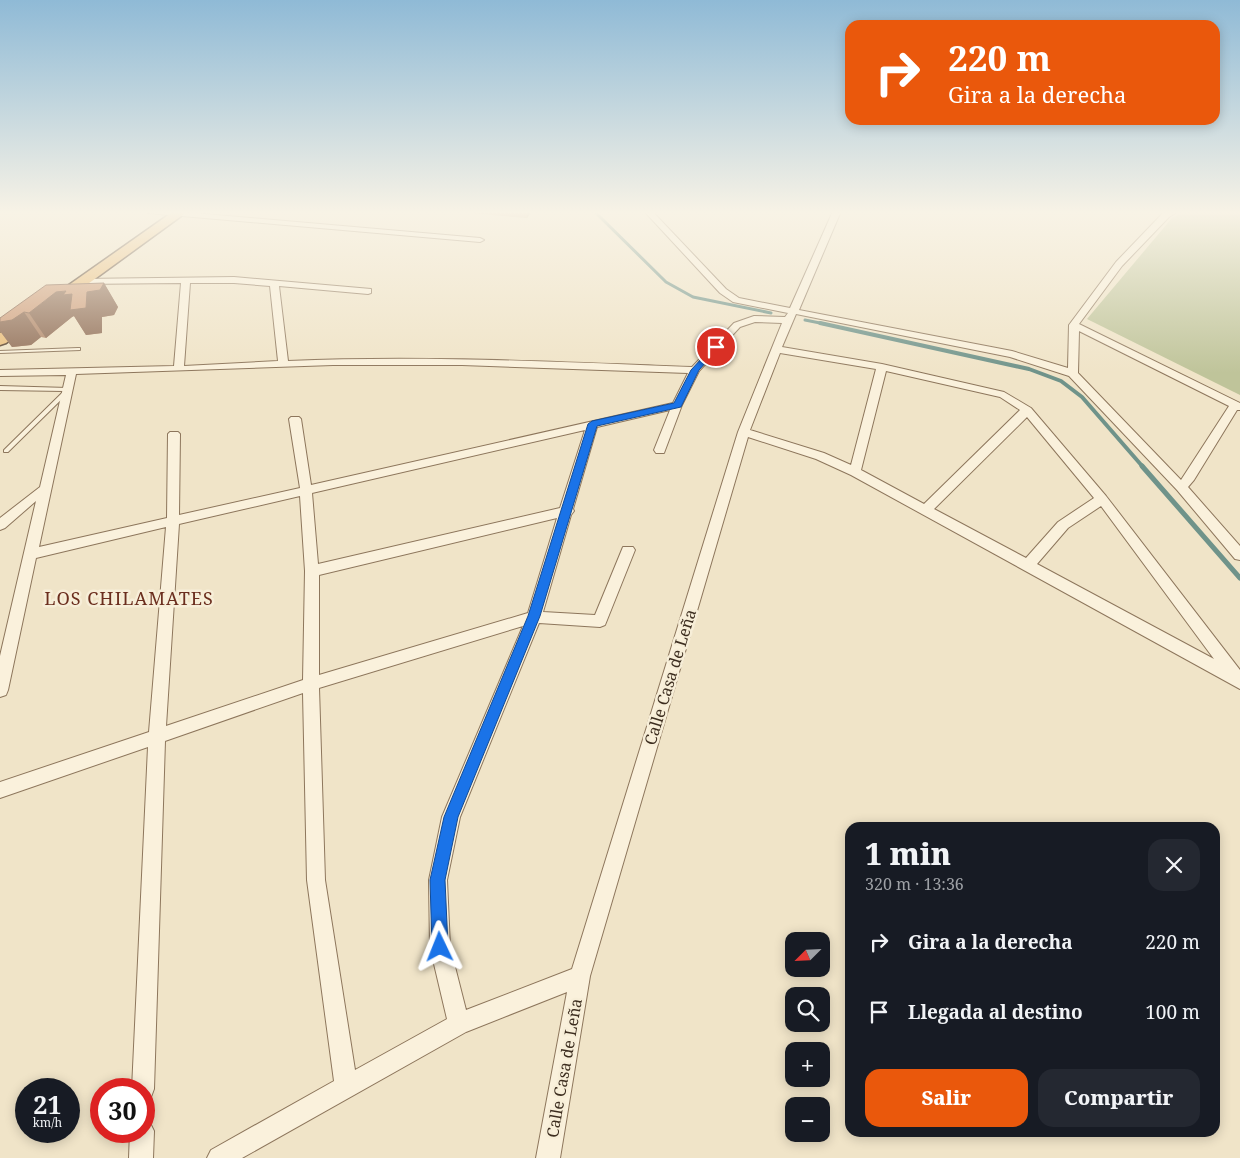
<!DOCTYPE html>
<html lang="es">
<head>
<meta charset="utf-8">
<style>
  body { margin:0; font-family:"Noto Serif",serif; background:#242831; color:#f1f3f6; height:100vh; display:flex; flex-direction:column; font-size:19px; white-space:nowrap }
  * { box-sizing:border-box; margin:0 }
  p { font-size:16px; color:#9ea1a6 }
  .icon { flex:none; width:28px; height:28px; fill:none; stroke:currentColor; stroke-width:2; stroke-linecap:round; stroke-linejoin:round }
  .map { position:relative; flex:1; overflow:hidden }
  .side { position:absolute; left:845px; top:822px; width:375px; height:315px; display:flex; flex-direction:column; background:#171b24; border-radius:15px; box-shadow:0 2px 12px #0003 }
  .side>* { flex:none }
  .top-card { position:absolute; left:845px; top:20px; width:375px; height:105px; border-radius:15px; box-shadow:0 2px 12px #0003; background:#ea580c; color:#fff; overflow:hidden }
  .needle { width:32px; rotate:246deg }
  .buttons { position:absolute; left:785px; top:932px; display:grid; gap:10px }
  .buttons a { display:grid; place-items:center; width:45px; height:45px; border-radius:10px; background:#171b24; box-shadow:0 2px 12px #0003; font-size:25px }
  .speed { position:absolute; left:15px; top:1078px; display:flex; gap:10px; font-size:25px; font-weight:700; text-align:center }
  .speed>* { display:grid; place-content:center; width:65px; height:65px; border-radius:50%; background:#171b24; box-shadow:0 2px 12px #0003; line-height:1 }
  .speed small { font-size:12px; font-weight:400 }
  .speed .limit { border:8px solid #d22; background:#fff; color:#111 }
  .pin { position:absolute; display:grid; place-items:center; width:42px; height:42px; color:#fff; margin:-21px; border:2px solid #fff; border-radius:50%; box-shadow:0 1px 5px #0007 }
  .me { position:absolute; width:55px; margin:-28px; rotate:358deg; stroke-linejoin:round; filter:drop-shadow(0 0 4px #0008) }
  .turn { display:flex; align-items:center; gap:18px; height:105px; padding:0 20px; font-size:22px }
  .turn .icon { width:65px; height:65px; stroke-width:2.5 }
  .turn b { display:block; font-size:35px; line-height:42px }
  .round { display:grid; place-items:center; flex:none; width:52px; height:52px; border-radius:15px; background:#242831 }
  .overview { display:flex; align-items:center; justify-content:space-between; height:85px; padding:0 20px }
  h1 { font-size:30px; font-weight:800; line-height:38px }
  .primary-button { display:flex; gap:10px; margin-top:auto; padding:10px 20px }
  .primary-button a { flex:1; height:58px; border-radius:15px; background:#ea580c; color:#fff; font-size:20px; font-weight:800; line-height:58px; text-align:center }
  .primary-button a+a { background:#242831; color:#f1f3f6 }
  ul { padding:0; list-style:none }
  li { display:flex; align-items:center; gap:15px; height:70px; padding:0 20px }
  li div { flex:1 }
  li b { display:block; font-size:19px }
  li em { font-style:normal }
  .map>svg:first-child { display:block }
  .cemetery { fill:#bfc49a }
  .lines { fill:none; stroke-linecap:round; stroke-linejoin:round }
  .stream-far2 { stroke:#6f938a; stroke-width:3 }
  .stream-far1 { stroke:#6f938a; stroke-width:4 }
  .stream { stroke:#6f938a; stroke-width:5 }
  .service-casing { stroke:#8d765c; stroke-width:2 }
  .minor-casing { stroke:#8d765c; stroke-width:2 }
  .trunk-casing { stroke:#5b4430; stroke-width:3 }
  .service { fill:#faf1dc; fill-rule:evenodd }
  .minor { fill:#faf1dc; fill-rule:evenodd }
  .trunk { fill:#eabe7c; fill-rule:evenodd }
  .wall { fill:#b2896c }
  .shaded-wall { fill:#916f58 }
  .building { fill:#cf9f7d; stroke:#916f58 }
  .route { fill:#1a73e8; stroke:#114b97 }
  .labels { text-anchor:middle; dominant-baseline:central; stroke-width:5; stroke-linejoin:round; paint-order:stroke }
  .street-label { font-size:16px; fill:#3d2e20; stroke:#f7eed8 }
  .neighbourhood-label { font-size:18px; letter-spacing:1px; fill:#6b2e1e; stroke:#f7eed8 }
</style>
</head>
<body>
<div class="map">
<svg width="1240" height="1158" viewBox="0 0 1240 1158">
  <rect width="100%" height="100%" fill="#f0e4c8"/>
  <path class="cemetery" d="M1186,211L1240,212V395L1087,319L1172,218Z"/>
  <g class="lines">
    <g class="stream-far2">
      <path d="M594,211L666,282L693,297L771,313"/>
      <path d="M805,320L825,324"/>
    </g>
    <path class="stream-far1" d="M820,323L1029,369L1061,381L1082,397L1143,467"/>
    <path class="stream" d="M1142,466L1240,578"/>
    <g class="service-casing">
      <g id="service">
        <path d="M78,348H80V350L0,353V351Z"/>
        <path d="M0,386L68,388L71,390L8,452H4V450L64,391L0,390Z"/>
      </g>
    </g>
    <g class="minor-casing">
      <g id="minor">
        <path d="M144,211H171L480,238L484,240L480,242L148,213Z"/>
        <path d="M644,211H652L726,289L739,298L790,308L833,211H841L799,310L1012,351L1068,368L1069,325L1116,262L1163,213L1169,211H1179L1169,217L1122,266L1079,324L1240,403V410H1237L1194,480L1188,487L1240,546V560L1235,559L1177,490L1069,376L1010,357L796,314L782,347L882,364L1004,392L1031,408L1106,496L1240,670V689L851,475L816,459L748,437L590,976L560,1158H536L567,992L466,1032L242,1158H207L211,1150L334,1081L307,880L303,693L165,741L154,1089L151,1097L144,1100V1089H132L148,747L0,798V782L149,732L166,527L36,558L8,690L6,695L0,697V656L36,501L5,528L0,530V518L40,487L66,375L0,376V370L174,366L181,283L78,284V280L81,279L234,277L371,289V293L368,294L279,286L288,361C422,355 558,362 692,367L734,323L754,316L785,317L788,313L733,302L720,293ZM190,283H234L270,286L278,361L184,366ZM755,322L782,323L738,432L572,969L466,1010L450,947L447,880L460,817L539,623L600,627L605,625L635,550L633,547H623L595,615L543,612L571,515L574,511L573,509L597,427L670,410L654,450L656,453H664L682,405L699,371L740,327ZM1079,331L1229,406L1181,480L1078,373ZM780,353L876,369L851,465L824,453L750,430ZM333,365H462L688,373L673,403L311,485L301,419L299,417H291L289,419L300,488L179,515L180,434L178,432H170L168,434L167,518L39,547L76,374ZM886,371L1000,397L1020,410L924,504L861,470ZM1027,417L1094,498L1058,522L1026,558L934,509ZM585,430L560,508L318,564L312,493ZM300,496L305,571L303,680L166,726L179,524ZM1101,506L1214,659L1037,564L1068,528ZM557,518L528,613L319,675V575ZM523,626L442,817L429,880L430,947L447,1019L355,1070L325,880L319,688Z"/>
        <path d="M144,1120L150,1123L154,1131L153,1158H129L130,1131H144Z"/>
      </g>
    </g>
    <g class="trunk-casing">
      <g id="trunk">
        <path d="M174,211H188L59,305H49L47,302L49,299Z"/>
        <path d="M28,315L33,317L36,320L33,323L6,343L0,345V333L23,317Z"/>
      </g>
    </g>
    <use href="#service" class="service"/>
    <use href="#minor" class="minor"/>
    <use href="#trunk" class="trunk"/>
  </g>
  <g class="wall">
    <path d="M445,211H532L527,218Z"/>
    <path d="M104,283L118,307L114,315L102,317V333L86,335L74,316L72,317L46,338L41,337L31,345L12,347L0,331V318Z"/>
  </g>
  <g class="shaded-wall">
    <path d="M526,211H532L527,218Z"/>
    <path d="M104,283L118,307L114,315L102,317V333L86,335L74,316L72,317L46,338L29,313L56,292L66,291L87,292Z"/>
    <path d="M24,312L41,337L31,345L12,347L0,331V322Z"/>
  </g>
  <path class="building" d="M104,283L100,290L87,292L86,308L70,310L72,294L63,295L66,291L56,292L29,313L24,312L12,320L0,322V318L46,285Z"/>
  <linearGradient id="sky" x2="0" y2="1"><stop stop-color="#8fbad6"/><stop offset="0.57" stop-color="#f8f3e6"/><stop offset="1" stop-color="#f8f3e6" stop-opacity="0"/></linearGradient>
  <rect width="1240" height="373" fill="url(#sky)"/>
  <path class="route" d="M713,346L720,347L699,370L681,407L597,426L540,616L458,817L445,880L448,947L446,953L440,956L434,953L432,947L430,880L444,817L528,616L588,424L592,421L674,403L691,370Z"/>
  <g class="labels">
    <g class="street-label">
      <text transform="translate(670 677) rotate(-73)">Calle Casa de Leña</text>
      <text transform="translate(564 1068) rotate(-80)">Calle Casa de Leña</text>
    </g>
    <g class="neighbourhood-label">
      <text x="129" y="598">LOS CHILAMATES</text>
    </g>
  </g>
</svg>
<div class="buttons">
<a><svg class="needle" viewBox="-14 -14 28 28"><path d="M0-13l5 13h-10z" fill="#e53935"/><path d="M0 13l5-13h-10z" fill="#9ea1a6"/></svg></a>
<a><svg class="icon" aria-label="search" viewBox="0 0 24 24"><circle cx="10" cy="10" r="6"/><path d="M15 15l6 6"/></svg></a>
<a>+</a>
<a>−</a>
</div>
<div class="speed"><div>21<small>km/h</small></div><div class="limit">30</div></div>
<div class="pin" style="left:716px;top:347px;background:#d93025"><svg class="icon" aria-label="arrive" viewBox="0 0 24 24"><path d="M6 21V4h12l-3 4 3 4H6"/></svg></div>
<svg class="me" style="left:440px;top:947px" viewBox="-20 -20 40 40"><path d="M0-17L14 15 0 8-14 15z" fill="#1a73e8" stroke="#fff" stroke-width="4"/></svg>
<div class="top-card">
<div class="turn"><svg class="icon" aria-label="right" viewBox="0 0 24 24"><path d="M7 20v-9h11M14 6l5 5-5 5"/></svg><div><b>220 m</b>Gira a la derecha</div></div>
</div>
<section class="side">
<div class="overview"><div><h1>1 min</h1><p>320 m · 13:36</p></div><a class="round"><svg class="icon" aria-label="close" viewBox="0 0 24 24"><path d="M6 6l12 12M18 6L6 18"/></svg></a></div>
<ul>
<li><svg class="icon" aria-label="right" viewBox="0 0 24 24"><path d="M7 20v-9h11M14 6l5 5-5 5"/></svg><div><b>Gira a la derecha</b></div><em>220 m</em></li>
<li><svg class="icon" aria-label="arrive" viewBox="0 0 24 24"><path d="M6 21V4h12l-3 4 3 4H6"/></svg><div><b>Llegada al destino</b></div><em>100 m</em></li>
</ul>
<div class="primary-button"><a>Salir</a><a>Compartir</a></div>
</section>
</div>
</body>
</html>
